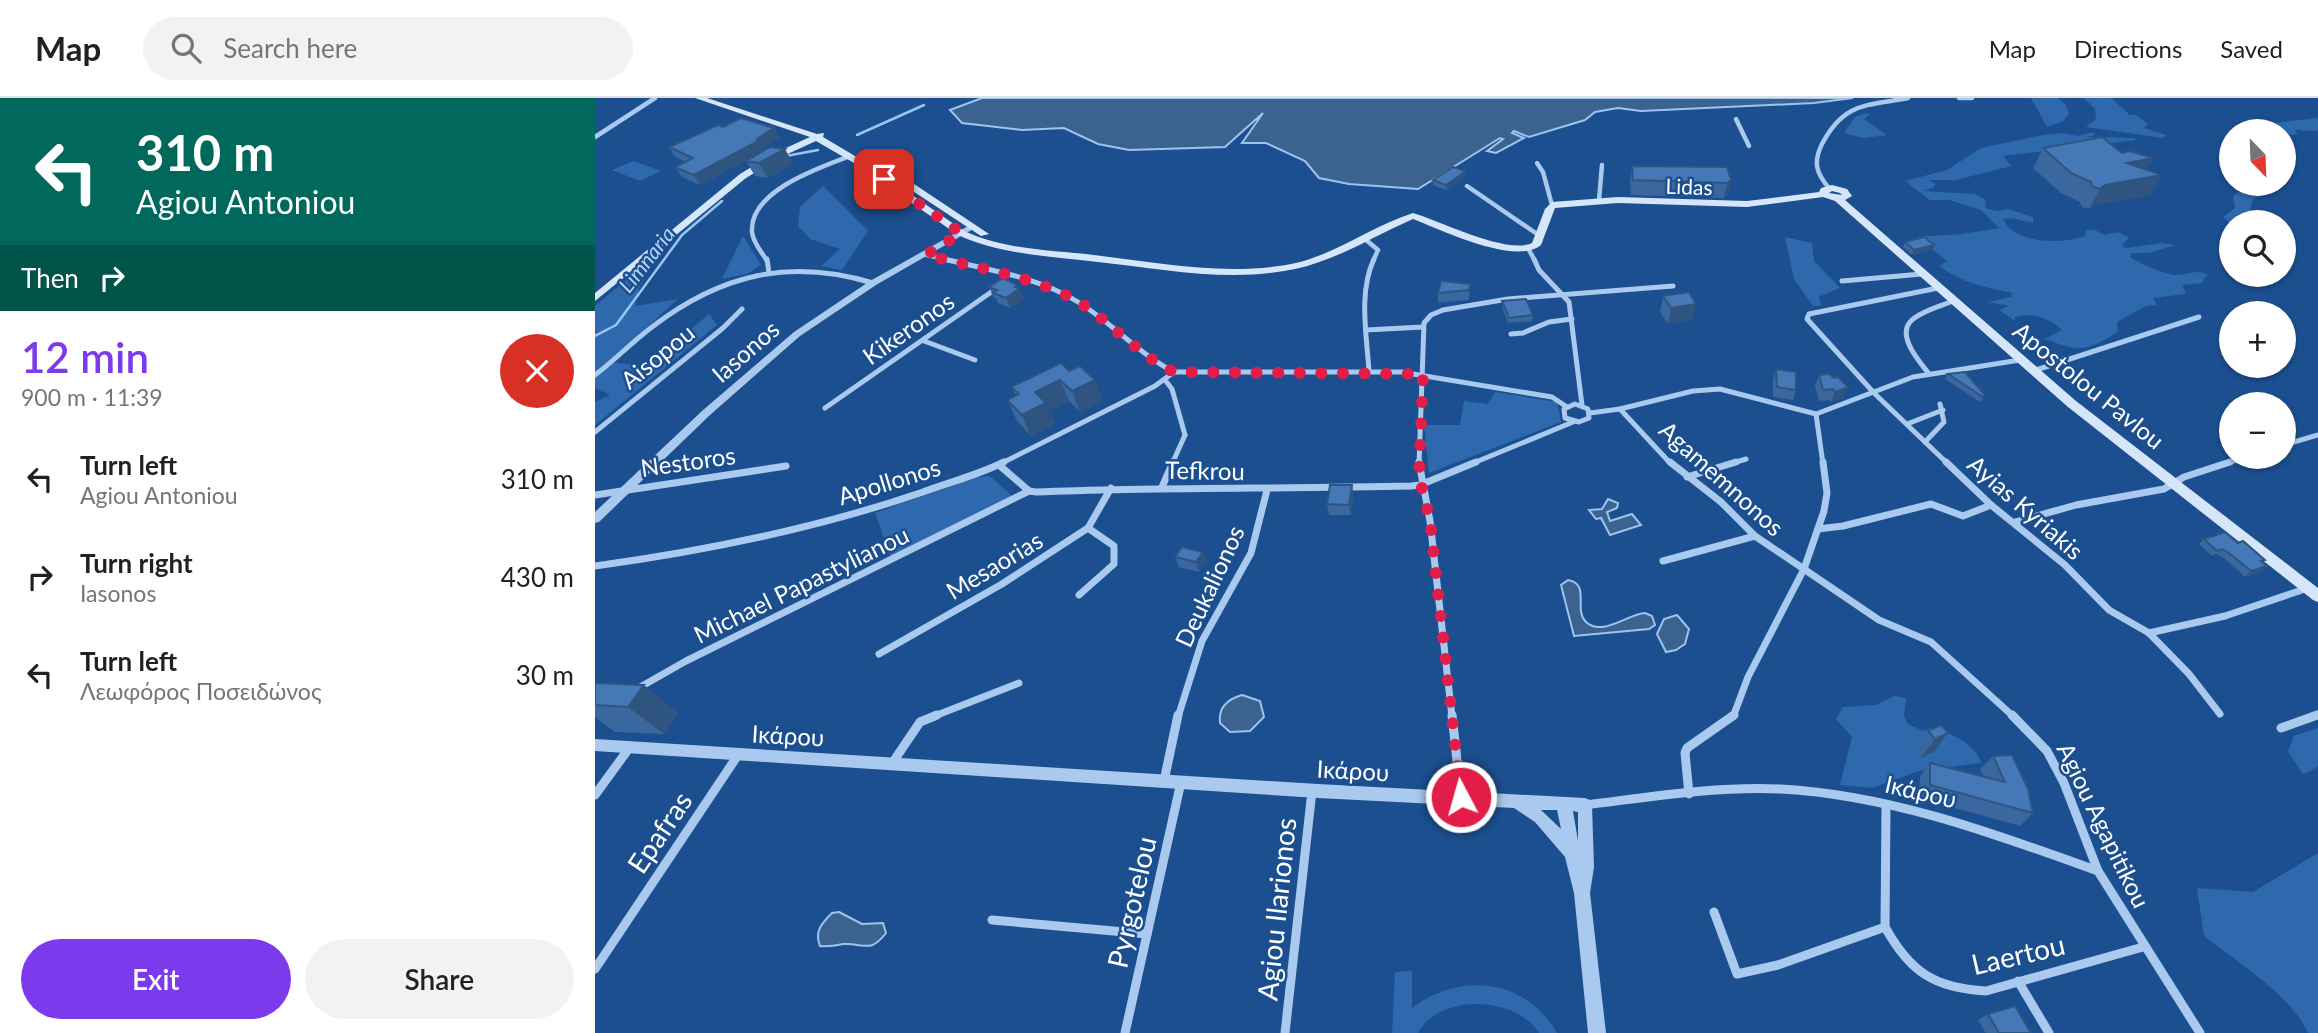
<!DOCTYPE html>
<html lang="en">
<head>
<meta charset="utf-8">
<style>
  body { margin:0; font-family:Lato,sans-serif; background:#f2f2f2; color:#202124; height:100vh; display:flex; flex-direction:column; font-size:26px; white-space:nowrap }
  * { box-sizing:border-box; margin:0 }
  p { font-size:23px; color:#757577 }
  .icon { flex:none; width:38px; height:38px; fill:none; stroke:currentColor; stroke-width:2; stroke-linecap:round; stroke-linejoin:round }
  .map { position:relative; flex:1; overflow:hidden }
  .drawer { display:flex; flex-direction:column; background:#fff; width:595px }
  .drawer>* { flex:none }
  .hud { background:#00695c; color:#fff; overflow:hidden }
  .needle { width:46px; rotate:157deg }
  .controls { position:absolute; left:1624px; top:21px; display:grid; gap:14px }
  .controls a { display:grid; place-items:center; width:77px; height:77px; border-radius:50%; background:#fff; box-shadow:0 2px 5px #0004; font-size:35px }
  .pin { position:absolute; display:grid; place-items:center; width:60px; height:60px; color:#fff; margin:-30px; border-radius:14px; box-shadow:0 4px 10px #0006 }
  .me { position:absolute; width:77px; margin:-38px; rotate:354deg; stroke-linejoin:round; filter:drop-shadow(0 0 5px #0008) }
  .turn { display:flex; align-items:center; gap:24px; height:147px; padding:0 21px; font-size:32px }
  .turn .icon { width:91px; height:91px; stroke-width:2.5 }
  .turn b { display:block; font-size:49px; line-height:60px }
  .then { display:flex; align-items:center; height:66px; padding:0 21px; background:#0003; gap:14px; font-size:26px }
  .round { display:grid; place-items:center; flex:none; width:74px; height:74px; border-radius:37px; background:#f2f2f2 }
  .head { display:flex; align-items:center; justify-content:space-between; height:119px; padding:0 21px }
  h1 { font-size:42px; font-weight:600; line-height:52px; color:#7c3aed }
  .cta { display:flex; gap:14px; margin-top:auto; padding:14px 21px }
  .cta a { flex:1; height:80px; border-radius:42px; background:#7c3aed; color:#fff; font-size:28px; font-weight:600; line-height:80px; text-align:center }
  .cta a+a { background:#f2f2f2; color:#202124 }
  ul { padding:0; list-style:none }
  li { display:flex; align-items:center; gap:21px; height:98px; padding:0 21px }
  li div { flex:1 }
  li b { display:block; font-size:26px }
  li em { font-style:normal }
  header { display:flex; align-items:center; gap:42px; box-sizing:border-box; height:98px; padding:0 35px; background:#fff; border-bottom:2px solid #e0e0e0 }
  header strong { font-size:33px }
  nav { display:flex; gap:38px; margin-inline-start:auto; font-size:24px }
  .search { width:490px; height:63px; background:#f2f2f2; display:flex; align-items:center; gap:18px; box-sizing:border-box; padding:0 24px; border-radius:38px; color:#757577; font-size:26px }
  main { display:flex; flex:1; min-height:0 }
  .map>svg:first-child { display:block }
  .green { fill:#2e69ad }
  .water { fill:#3c6290; stroke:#9cc4f0; stroke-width:2 }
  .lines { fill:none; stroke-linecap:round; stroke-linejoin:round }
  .stream { stroke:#9cc4f0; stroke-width:2.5 }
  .pedestrian-far1 { stroke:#a9c9ee; stroke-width:4.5 }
  .pedestrian { stroke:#a9c9ee; stroke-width:5 }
  .minor-far3 { stroke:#a9c9ee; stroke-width:4.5 }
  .minor-far2 { stroke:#a9c9ee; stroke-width:5 }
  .minor-far1 { stroke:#a9c9ee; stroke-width:7 }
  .minor { stroke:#a9c9ee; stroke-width:9 }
  .tertiary { fill:#a9c9ee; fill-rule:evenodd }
  .secondary { fill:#d6e6fa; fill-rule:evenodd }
  .wall { fill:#3a679d }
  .shaded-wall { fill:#305480 }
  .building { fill:#4478b7; stroke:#305480; stroke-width:2 }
  .route { stroke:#e11d48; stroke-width:12; stroke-dasharray:0 21.6 }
  .labels { text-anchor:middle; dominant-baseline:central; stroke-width:5; stroke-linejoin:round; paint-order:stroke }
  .far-street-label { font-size:21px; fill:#fff; stroke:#1b4f8f }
  .far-water-label { font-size:21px; font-style:italic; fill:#b5d3f5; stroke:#1b4f8f }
  .street-label { font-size:24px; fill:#fff; stroke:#1b4f8f }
  .near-street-label { font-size:28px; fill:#fff; stroke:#1b4f8f }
</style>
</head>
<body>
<header>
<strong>Map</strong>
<div class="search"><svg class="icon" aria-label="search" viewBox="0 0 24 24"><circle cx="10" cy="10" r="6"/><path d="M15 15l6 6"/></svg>Search here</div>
<nav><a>Map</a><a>Directions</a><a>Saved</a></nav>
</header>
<main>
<section class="drawer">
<div class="hud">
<div class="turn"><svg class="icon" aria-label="left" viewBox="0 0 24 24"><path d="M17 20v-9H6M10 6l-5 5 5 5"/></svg><div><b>310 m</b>Agiou Antoniou</div></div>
<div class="then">Then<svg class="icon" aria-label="right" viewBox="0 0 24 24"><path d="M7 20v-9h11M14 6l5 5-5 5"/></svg></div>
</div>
<div class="head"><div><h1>12 min</h1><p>900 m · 11:39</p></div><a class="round" style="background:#d93025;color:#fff"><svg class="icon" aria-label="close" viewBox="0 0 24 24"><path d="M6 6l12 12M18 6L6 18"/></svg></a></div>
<ul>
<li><svg class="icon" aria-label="left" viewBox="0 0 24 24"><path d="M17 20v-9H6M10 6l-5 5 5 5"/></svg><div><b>Turn left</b><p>Agiou Antoniou</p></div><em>310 m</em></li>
<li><svg class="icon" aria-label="right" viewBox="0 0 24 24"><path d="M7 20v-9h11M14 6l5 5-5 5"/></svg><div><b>Turn right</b><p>Iasonos</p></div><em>430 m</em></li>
<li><svg class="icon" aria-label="left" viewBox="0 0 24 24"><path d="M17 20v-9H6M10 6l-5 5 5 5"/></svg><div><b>Turn left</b><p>Λεωφόρος Ποσειδώνος</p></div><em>30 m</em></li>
</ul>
<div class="cta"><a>Exit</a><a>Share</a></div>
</section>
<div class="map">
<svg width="1723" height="935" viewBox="0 0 1723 935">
  <rect width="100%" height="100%" fill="#1b4f8f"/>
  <g class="green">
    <path d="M1436,0H1463L1471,7L1474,16L1468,23L1452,29Z"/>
    <path d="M1489,0H1516L1535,17H1541L1553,26L1549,30L1572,37L1568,40L1491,29L1501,21L1500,11Z"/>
    <path d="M1271,15L1275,16L1269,21L1292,37L1268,40L1249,35L1260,19Z"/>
    <path d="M1723,20V33L1699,32L1703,36L1689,38V33H1671L1685,29L1678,25Z"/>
    <path d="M1498,34L1500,37L1491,39L1538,40L1541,42L1408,58L1416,68L1361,82H1334L1340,86L1339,89L1328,93L1380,96L1390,101L1391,110L1402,113L1413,111L1438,119V124C1427,124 1419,118 1408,121C1420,147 1468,146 1490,138L1491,132H1500L1510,137L1523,134L1534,140L1527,147L1531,150L1567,145L1580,147L1554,155H1536V160C1549,167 1564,174 1579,177C1591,178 1602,170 1613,177L1608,181V185L1587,187L1591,196L1558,200L1562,207L1551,208L1522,224L1523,234C1490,254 1485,254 1450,241L1467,232C1453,219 1439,215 1420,219V223L1404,212L1414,208L1393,204L1416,199L1417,195C1389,189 1367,185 1344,168L1352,163L1322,139L1367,136L1404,130L1386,112L1354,102H1335L1310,83L1352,72L1386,50L1448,37L1467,35L1483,38Z"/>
    <path d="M39,63L66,73L45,83L17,72Z"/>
    <path d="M1654,86H1671L1666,92L1673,96L1658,101L1655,112L1667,119L1665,124H1634L1628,119L1640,110L1638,98Z"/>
    <path d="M228,88L273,133L247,172L226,168L245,151L215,141L203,128L205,109Z"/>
    <path d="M148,138L166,167L152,176L127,181Z"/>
    <path d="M1190,139L1217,145L1219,163L1245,190L1223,199L1227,207L1218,208L1199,181Z"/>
    <path d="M67,152L44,190L40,208L83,201L13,264L52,268L114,216L122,227L0,327V304L15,297L0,290V208Z"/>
    <path d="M900,294L962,304L966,324L834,375L829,327H865L869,303L893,306Z"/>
    <path d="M395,378L417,398L296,460L280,415L382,379Z"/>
    <path d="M1299,598L1311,600L1309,618L1313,626L1328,633L1339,629C1360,639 1376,642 1387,665L1324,673L1277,690L1245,687L1257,639L1241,621L1248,609L1281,607Z"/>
    <path d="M1723,630V669L1708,676L1693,654L1699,638Z"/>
    <path d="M1723,755V935H1713C1697,898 1641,863 1609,838L1602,790L1658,794Z"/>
    <path d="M817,873V910C865,873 932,881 962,935H944C921,898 844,895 823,935H797L800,874Z"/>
  </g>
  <g class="water">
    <path d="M387,0H1258L1219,5L1046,13L1023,10L1000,14L990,22L934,39L919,33L917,35L929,40L901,55L892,53L908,41L905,40L823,91L754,86L724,80L710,63L671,45H647L668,15L630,49L534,52L503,46L469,30L427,32L367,25L355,12Z"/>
    <path d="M1013,401L1023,405L1022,410L1012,414L1015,423L1037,416L1046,427L1015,437L1006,420L1001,421L994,412L1007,411Z"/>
    <path d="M973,482C996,486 978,512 991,524C1007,539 1033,516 1050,515L1057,518L1060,527L1054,531L979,538L966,487Z"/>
    <path d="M1082,517L1094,531L1090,546L1081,552L1071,554L1062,536L1069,521Z"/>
    <path d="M647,597L665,603L669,619L655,633L635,634L625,625C623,609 633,601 647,597Z"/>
    <path d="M244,814L267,826L288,825L291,835C275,856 269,845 249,846C241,847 234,849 225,848C219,833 227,825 237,815Z"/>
  </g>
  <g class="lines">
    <g class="stream">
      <path d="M262,37L329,7"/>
      <path d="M191,58L223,52"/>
      <path d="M0,238L21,227L87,137L127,103"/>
    </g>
    <g class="pedestrian-far1">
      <path d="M1141,21L1154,48"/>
      <path d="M942,65L948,74L957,107"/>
      <path d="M872,88L945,138"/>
      <path d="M1004,102L1007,67"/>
    </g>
    <g class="pedestrian">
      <path d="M1334,276C1325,264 1300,237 1317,222C1326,213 1346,208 1358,203"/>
      <path d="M570,282L577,291L590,337"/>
    </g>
    <g class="minor-far3">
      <path d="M1364,0H1377"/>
      <path d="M0,39L60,0"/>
      <path d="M1234,90C1221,75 1218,64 1227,46C1249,4 1271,8 1313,0"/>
      <path d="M770,141L783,152L778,163"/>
      <path d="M934,152L940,163"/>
      <path d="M332,157L357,163"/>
      <path d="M172,163C167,154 158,145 157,134C154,93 224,70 255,58"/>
    </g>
    <g class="minor-far2">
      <path d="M172,161L174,175"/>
      <path d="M349,161C394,172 443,179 483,204C517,225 543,255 579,274H806L957,299L972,309"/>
      <path d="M939,161L944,172L974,204L987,307"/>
      <path d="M1247,183L1327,176"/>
      <path d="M1343,190L1214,216L1212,221L1279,295L1353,366"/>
      <path d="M771,232L828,229"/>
      <path d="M916,236L928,235L954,224L977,221"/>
      <path d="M329,243L380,262"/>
      <path d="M1438,273L1604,219"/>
      <path d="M774,274C772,238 763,195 779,161"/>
      <path d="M0,277C20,262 37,244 57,229C126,176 195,160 278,185"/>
      <path d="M980,306L993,311L994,320L984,324L970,320L969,311Z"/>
      <path d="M230,310L402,190"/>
      <path d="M1025,311L1076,366"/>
      <path d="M995,315L1025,311L1098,293L1125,291L1221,316L1318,279L1425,262"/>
      <path d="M1221,316L1228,366"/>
      <path d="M1312,326L1348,312"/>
      <path d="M0,334L128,230L147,211"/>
      <path d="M1330,344L1349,324L1345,306"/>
      <path d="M1689,347L1723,337"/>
      <path d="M405,366L560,288L579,274"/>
      <path d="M577,366L590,337"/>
      <path d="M824,366L829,225L836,217L848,212L913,201L1078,188"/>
      <path d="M876,366L978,324"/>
      <path d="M1135,366L1151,361"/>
      <path d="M1630,366L1651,359"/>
    </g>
    <g class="minor-far1">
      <path d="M824,364L835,423L857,619"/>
      <path d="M1075,364L1126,404L1160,438L1284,522L1336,544L1419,619"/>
      <path d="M1351,364L1396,407L1470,467L1514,512L1554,535L1594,576L1625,616"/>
      <path d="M404,367L434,393L441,394C566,389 691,391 816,388L825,387L881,364"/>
      <path d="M1092,379L1141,364"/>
      <path d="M567,389L578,364"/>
      <path d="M0,397L191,368"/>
      <path d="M1420,424L1481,407L1569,391L1589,379L1635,364"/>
      <path d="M1223,431L1248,428L1336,406L1368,418L1396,407"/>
      <path d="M1068,463L1160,438"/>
      <path d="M0,468C110,453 223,430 328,394C355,384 383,377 409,364"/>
      <path d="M484,497L519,466V448L493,430"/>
      <path d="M1554,535L1630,518L1713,490"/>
      <path d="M284,556L407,486L493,430L516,390"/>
      <path d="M40,592L91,563L434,393"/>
      <path d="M337,619L424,585"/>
      <path d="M583,619L607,543L656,455L672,392"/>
      <path d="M1138,619L1153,579L1209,471L1229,413L1232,395L1228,364"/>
      <path d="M1717,619L1723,617"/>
    </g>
    <g class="minor">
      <path d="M857,617L866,699"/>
      <path d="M1417,617L1452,653L1469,685L1503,773L1605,935"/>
      <path d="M1686,630L1722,617"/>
      <path d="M296,667L325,624L342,617"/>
      <path d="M569,683L583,617"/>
      <path d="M1094,696L1090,655L1092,650L1139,617"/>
      <path d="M0,697L35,649"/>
      <path d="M990,707C1055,699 1120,688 1186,691C1296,697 1400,736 1503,773"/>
      <path d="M1119,814L1142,876L1183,867L1290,829L1291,707"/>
      <path d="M397,822L552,836"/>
      <path d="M1290,829C1315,874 1339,890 1391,893L1548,849"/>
      <path d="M0,871L143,657"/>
      <path d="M1423,883L1454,935"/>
      <path d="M530,935L586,684"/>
      <path d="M690,935L717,693"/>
    </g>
    <g class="tertiary">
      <path d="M373,128L380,130L281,187L205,238L115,317L4,424L0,425V414L107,313L199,234L275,183Z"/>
      <path d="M0,641L723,686L990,700L995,702L997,707L999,769L995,795L1011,935H993L979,795L970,759L940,724L919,710L723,700L0,653ZM946,712H962L966,731ZM978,713L983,714V743Z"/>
    </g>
    <g class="secondary">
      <path d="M100,0H112L222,36L229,35L228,39L265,61L369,133C411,152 455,152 499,157C565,165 635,179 701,165C743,155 777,128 818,115C845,123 912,157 937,145L950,111L957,104L1023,99L1152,103L1224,94L1226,90L1237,87L1252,91L1257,98L1250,102L1481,303L1723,490V504L1718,502L1473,309L1240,103L1228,99L1152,109L1023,105L960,110L946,147C921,168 846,132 818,121C779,138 742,162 700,171C635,185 568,171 503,164C455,158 407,157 363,137L259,65L221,43L186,59L151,80L0,203V195L145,76L180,55L215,39ZM1237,93L1245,95L1247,97L1234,95Z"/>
      <path d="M298,76H304L394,136L386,138L298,80Z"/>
    </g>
  </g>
  <g class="wall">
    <path d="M128,29L179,30L184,40L169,49L170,51L198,66L173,80L160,78L151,63L168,53L105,87L87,79L80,69L91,64L80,59L74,49Z"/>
    <path d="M1448,50L1527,55L1558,60L1551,71L1567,77L1555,97L1499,107L1494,111L1487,109L1485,104L1466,95L1438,70Z"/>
    <path d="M1037,68L1136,82L1133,97L1129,100L1036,97L1035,83Z"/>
    <path d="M871,73V78L852,92L838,87V82Z"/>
    <path d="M1310,144L1339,147L1337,152L1317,157L1308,149Z"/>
    <path d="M875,186L874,202L843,205V195Z"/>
    <path d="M422,187L429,201L415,210L403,205L401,200H399L394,189Z"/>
    <path d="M1068,198L1097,222L1073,226L1065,214Z"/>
    <path d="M907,203L938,217L937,223L913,225L907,209Z"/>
    <path d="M1181,271L1201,292L1198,302L1178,299V282Z"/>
    <path d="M474,273L500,282L508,303L485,314L474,303L454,313L460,326L436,338L422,323L412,302L421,298L416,289Z"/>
    <path d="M1353,276L1390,297L1387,302L1385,304L1350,281Z"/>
    <path d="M1224,277L1248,300L1236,304L1234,302L1224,303L1220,288Z"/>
    <path d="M757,387L758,397L756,417H734L732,406Z"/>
    <path d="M1609,441L1667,464L1672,468L1667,473L1650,479L1629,460L1622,456L1617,458L1604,446Z"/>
    <path d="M608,454L611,464L604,474L584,469L580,459Z"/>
    <path d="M0,585L83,615L69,636L20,634L0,619Z"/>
    <path d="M1346,627L1339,654L1325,660L1319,651L1333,633Z"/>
    <path d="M1398,658L1438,715L1425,728L1324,700L1325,678L1335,665L1389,679L1385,671Z"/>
    <path d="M1393,916L1436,935H1391L1383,922Z"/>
  </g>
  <g class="shaded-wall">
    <path d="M179,30L184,40L169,49L170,52L105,87L99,77Z"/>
    <path d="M190,51L198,66L173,80L164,65Z"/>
    <path d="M1558,60L1546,80L1532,65Z"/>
    <path d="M871,73V78L852,92L851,87Z"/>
    <path d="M1567,77L1555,97L1499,107L1494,111L1505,91L1510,87Z"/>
    <path d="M1136,82L1133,97L1129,100L1132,85Z"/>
    <path d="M1339,147L1337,152L1317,157L1319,152Z"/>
    <path d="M422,187L424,191L425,190L429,201L415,210L411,200Z"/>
    <path d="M1101,206L1097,222L1073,226L1076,210Z"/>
    <path d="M465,282L474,303L454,313L460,326L436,338L427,317L440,294Z"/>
    <path d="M500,282L508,303L485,314L477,293Z"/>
    <path d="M1253,289L1248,300L1236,304L1240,294Z"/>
    <path d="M757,387L758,397L756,417L754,407Z"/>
    <path d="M608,454L611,464L604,474L601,464Z"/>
    <path d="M1672,468L1667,473L1650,479L1656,473Z"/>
    <path d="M49,587L83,615L69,636L33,609Z"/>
    <path d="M1353,635L1339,654L1325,660L1340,641Z"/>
  </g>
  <g class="building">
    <path d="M146,20L179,30L162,41L165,42L99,77L80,69L98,60L74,49L123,27L128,29Z"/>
    <path d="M1507,39L1527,55L1534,53L1558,60L1532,65L1567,77L1510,87L1505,91L1498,89L1496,84L1476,75L1448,50Z"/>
    <path d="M175,49L190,51L164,65L151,63Z"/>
    <path d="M1037,68L1132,69L1136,82L1132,85L1038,82Z"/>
    <path d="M858,69L871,73L851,87L838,82Z"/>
    <path d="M1329,139L1339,147L1319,152L1310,144Z"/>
    <path d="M408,180L422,187L420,189L425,190L411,200L398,195L402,192L394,189Z"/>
    <path d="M846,183L875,186L874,192L843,195Z"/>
    <path d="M1094,194L1101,206L1076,210L1068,198Z"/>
    <path d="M931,201L938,217L914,220L907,203Z"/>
    <path d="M466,265L474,273L485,268L500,282L477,293L465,282L440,294L451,305L427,317L412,302L424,296L416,289Z"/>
    <path d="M1181,271L1201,274V292L1182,289Z"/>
    <path d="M1370,274L1390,297L1388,299L1353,276Z"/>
    <path d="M1234,276L1239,280L1243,279L1253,289L1240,294L1238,291L1228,292L1224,277Z"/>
    <path d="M735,387H757L754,407L732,406Z"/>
    <path d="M1630,434L1643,445L1648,443L1670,462L1666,463L1672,468L1656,473L1634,455L1627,451L1622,453L1609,441Z"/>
    <path d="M587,449L608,454L601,464L580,459Z"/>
    <path d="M0,585L49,587L33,609L0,607Z"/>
    <path d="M1346,627L1353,635L1340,641L1333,633Z"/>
    <path d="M1417,657L1433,691L1438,715L1335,687V665L1410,684L1398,658Z"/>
    <path d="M1420,908L1436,935H1404L1393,916Z"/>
  </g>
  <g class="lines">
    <path class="route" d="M289,81L366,135L331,157C376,169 441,179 480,202C515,222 542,257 579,274L828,276L824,378L835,423L866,699"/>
  </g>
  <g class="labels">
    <g class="far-street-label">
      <text transform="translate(1094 88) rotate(2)">Lidas</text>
    </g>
    <g class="far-water-label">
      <text transform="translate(51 161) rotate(-52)">Limnaria</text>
    </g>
    <g class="street-label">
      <text transform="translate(313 230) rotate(-35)">Kikeronos</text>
      <text transform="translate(150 253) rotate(-41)">Iasonos</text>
      <text transform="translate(62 258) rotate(-39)">Aisopou</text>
      <text transform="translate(1494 287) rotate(39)">Apostolou Pavlou</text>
      <text transform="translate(93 363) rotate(-8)">Nestoros</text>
      <text transform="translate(610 372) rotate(1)">Tefkrou</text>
      <text transform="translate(1127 380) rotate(42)">Agamemnonos</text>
      <text transform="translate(294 383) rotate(-17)">Apollonos</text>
      <text transform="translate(1431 409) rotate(41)">Ayias Kyriakis</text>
      <text transform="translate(399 467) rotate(-31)">Mesaorias</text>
      <text transform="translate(206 486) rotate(-26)">Michael Papastylianou</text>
      <text transform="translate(614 488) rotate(-65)">Deukalionos</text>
      <text transform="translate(193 637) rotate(3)">Ικάρου</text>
      <text transform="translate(758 672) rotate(3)">Ικάρου</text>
      <text transform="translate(1326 693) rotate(13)">Ικάρου</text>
      <text transform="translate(1509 727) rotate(64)">Agiou Agapitikou</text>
    </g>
    <g class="near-street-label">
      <text transform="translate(64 734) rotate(-56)">Epafras</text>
      <text transform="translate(536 804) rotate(-77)">Pyrgotelou</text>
      <text transform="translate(681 811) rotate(-84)">Agiou Ilarionos</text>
      <text transform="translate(1423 856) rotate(-13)">Laertou</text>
    </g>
  </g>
</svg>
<div class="controls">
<a><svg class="needle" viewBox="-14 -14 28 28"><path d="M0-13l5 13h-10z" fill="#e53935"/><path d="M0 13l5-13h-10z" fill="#757577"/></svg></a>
<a><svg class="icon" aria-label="search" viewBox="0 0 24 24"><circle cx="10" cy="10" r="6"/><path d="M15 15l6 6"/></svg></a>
<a>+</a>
<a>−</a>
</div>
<div class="pin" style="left:289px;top:81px;background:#d93025"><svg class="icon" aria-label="arrive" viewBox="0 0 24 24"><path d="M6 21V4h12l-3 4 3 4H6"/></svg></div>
<svg class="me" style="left:866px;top:699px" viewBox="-20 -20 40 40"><circle r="17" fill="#e11d48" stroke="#fff" stroke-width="3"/><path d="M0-11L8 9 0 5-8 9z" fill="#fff"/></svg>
</div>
</main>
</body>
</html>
